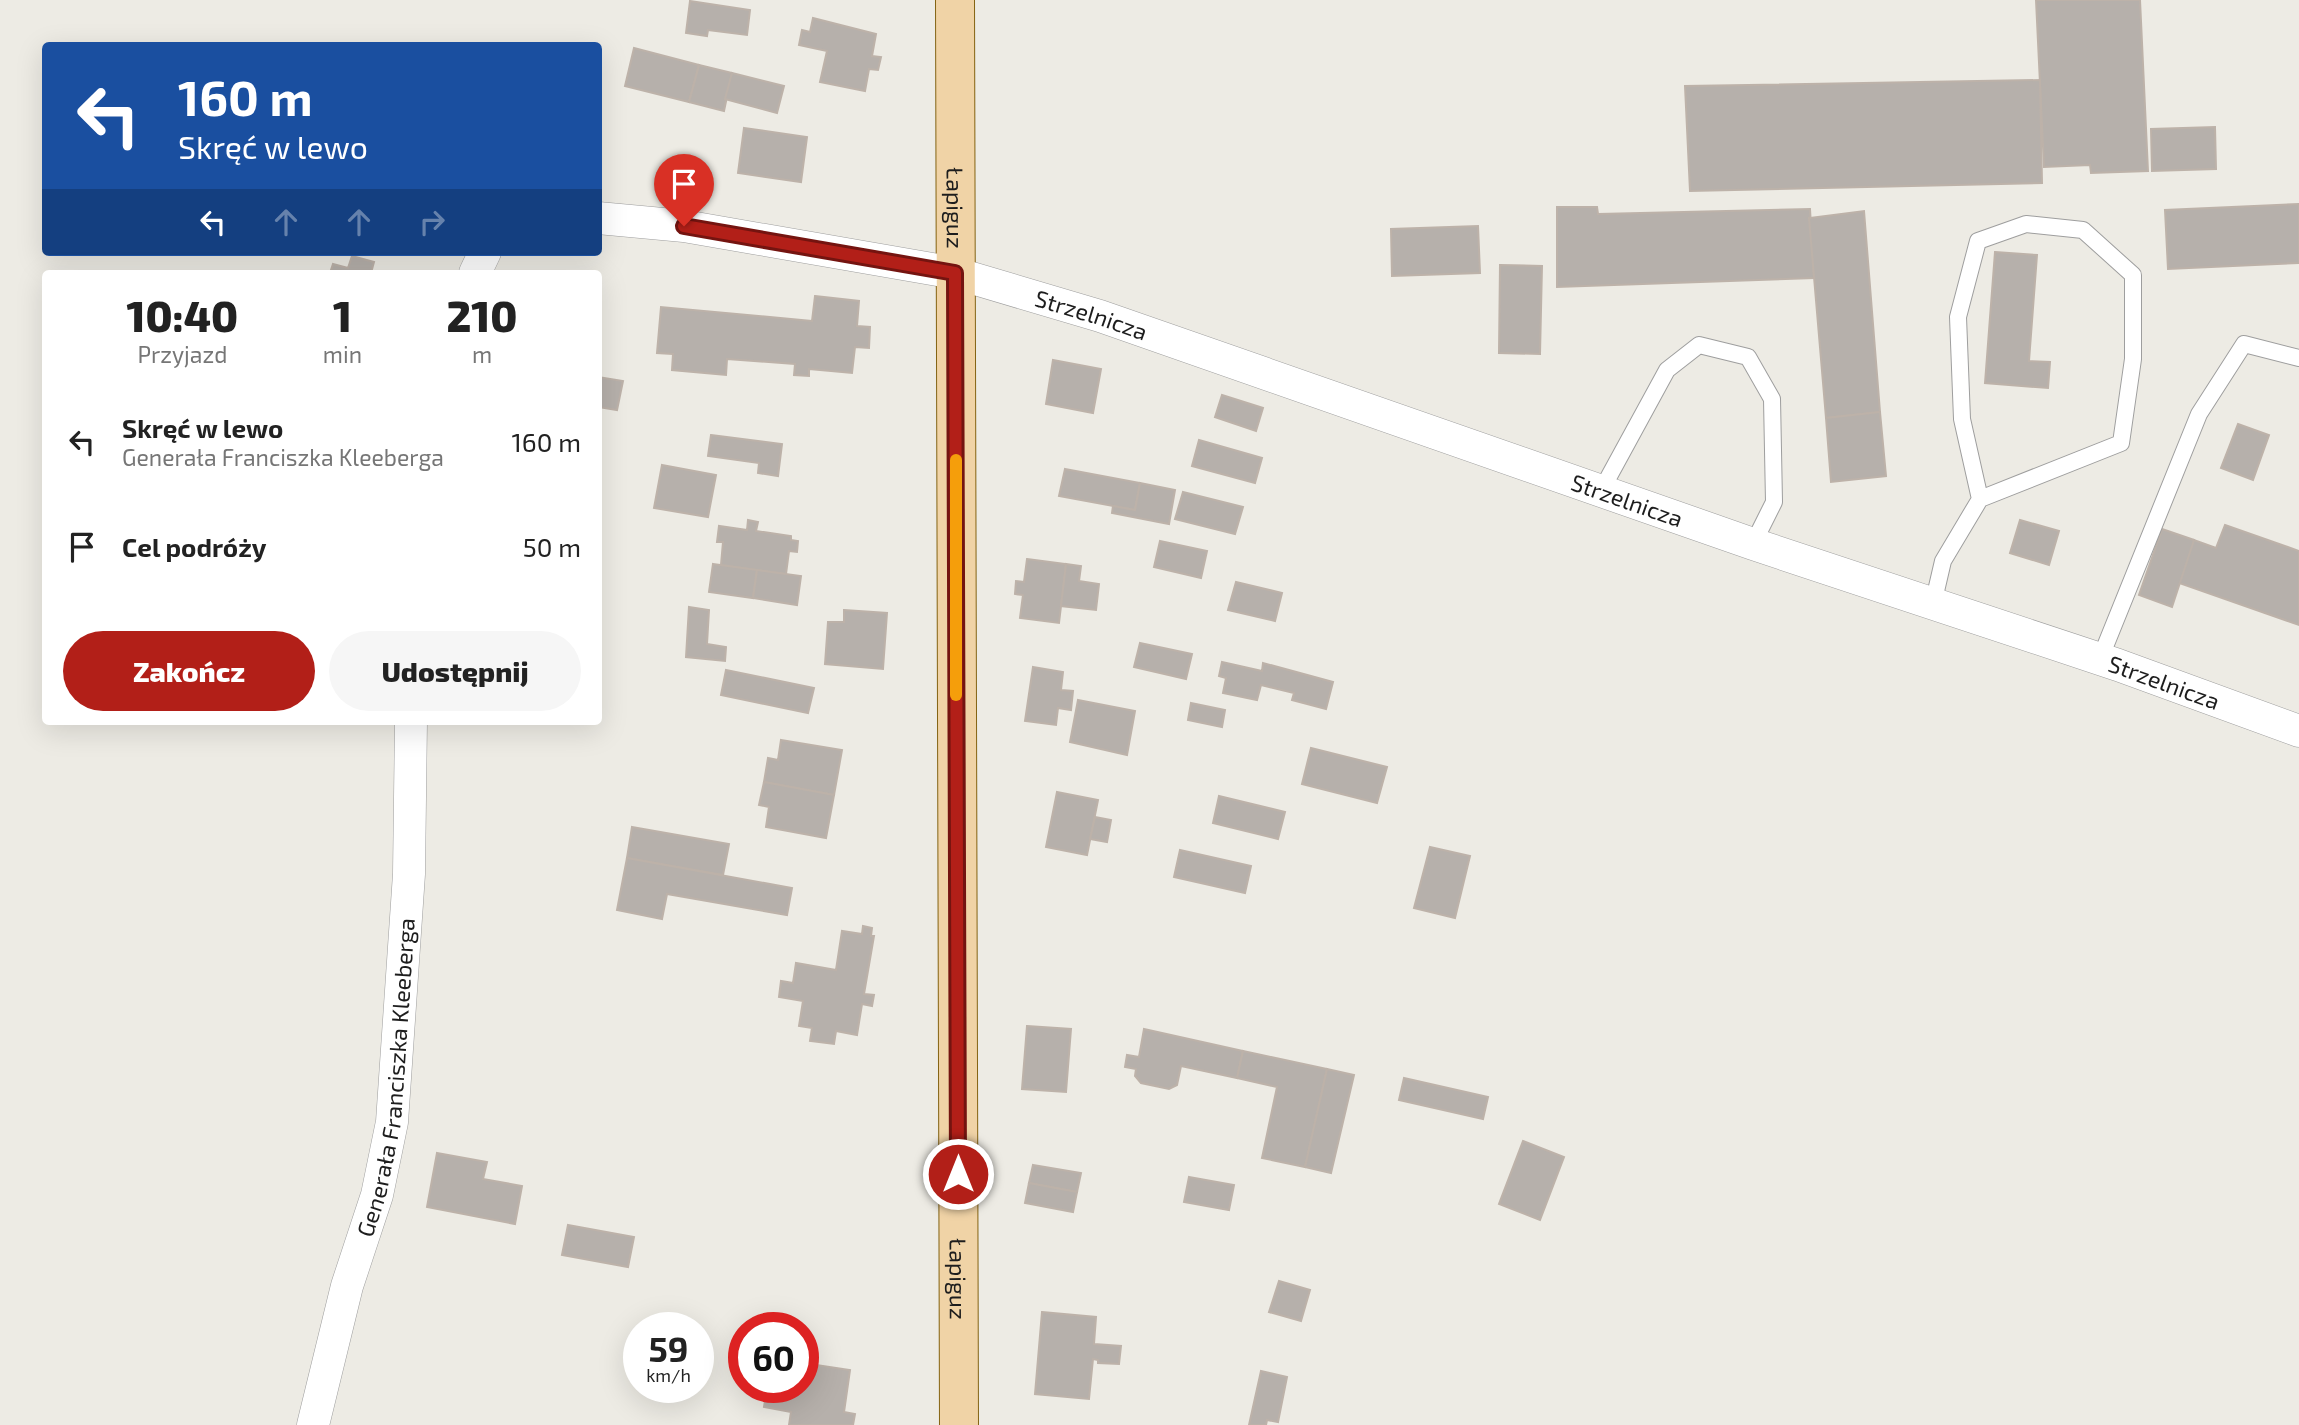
<!DOCTYPE html>
<html lang="pl">
<head>
<meta charset="utf-8">
<style>
  body { margin:0; font-family:"Exo 2",sans-serif; background:#f6f6f6; color:#222; height:100vh; display:flex; flex-direction:column; font-size:26px; white-space:nowrap }
  * { box-sizing:border-box; margin:0 }
  p { font-size:23px; color:#767676 }
  .icon { flex:none; width:38px; height:38px; fill:none; stroke:currentColor; stroke-width:2; stroke-linecap:round; stroke-linejoin:round }
  .map { position:relative; flex:1; overflow:hidden }
  .sheet { position:absolute; left:42px; top:270px; width:560px; height:455px; display:flex; flex-direction:column; background:#fff; border-radius:7px; box-shadow:0 7px 28px #0002 }
  .sheet>* { flex:none }
  .hud { position:absolute; left:42px; top:42px; width:560px; height:214px; border-radius:7px; box-shadow:0 7px 28px #0002; background:#1a4fa0; color:#fff; overflow:hidden }
  .speed { position:absolute; left:623px; top:1312px; display:flex; gap:14px; font-size:35px; font-weight:700; text-align:center }
  .speed>* { display:grid; place-content:center; width:91px; height:91px; border-radius:50%; background:#fff; box-shadow:0 7px 28px #0002; line-height:1 }
  .speed small { font-size:18px; font-weight:400 }
  .speed .limit { border:10px solid #d22; background:#fff; color:#111 }
  .pin { position:absolute; display:grid; place-items:center; width:60px; height:60px; color:#fff; margin:-72px -30px; border-radius:50% 50% 50% 0; rotate:-45deg; box-shadow:0 0 7px #0007 }
  .pin .icon { rotate:45deg }
  .me { position:absolute; width:77px; margin:-38px; rotate:0deg; stroke-linejoin:round; filter:drop-shadow(0 0 5px #0008) }
  .turn { display:flex; align-items:center; gap:24px; height:147px; padding:0 21px; font-size:32px }
  .turn .icon { width:91px; height:91px; stroke-width:2.5 }
  .turn b { display:block; font-size:49px; line-height:60px }
  .lanes { display:flex; align-items:center; height:66px; padding:0 21px; background:#0003; justify-content:center; gap:35px; direction:ltr }
  .lanes .off { opacity:.35 }
  .eta { display:flex; justify-content:space-evenly; align-items:center; height:119px; text-align:center }
  .eta b { font-size:42px; font-weight:800; line-height:49px }
  .action { display:flex; gap:14px; margin-top:auto; padding:14px 21px }
  .action a { flex:1; height:80px; border-radius:42px; background:#b21f18; color:#fff; font-size:28px; font-weight:800; line-height:80px; text-align:center }
  .action a+a { background:#f6f6f6; color:#222 }
  ul { padding:0; list-style:none }
  li { display:flex; align-items:center; gap:21px; height:105px; padding:0 21px }
  li div { flex:1 }
  li b { display:block; font-size:26px }
  li em { font-style:normal }
  .map>svg:first-child { display:block }
  .building { fill:#b6b0ab; stroke:#bdb2a9; stroke-width:2 }
  .lines { fill:none; stroke-linecap:round; stroke-linejoin:round }
  .service-casing { stroke:#9e9e9e; stroke-width:18 }
  .minor-casing { stroke:#9e9e9e; stroke-width:33 }
  .primary-casing { stroke:#846312; stroke-width:40 }
  .service { stroke:#fff; stroke-width:16 }
  .minor { stroke:#fff; stroke-width:32 }
  .primary { stroke:#f0d3a6; stroke-width:38 }
  .route-casing { stroke:#741410; stroke-width:18 }
  .route { stroke:#b21f18; stroke-width:12 }
  .slow { stroke:#f59e0b; stroke-width:12 }
  .labels { text-anchor:middle; dominant-baseline:central; stroke-width:7; stroke-linejoin:round; paint-order:stroke }
  .street-label { font-size:23px; fill:#1d1d1d; stroke:#fff }
</style>
</head>
<body>
<div class="map">
<svg width="2299" height="1425" viewBox="0 0 2299 1425">
  <rect width="100%" height="100%" fill="#edebe4"/>
  <g class="building">
    <path d="M2036,0H2140L2148,171L2091,173L2090,165L2044,167Z"/>
    <path d="M690,1L750,10L747,35L708,30L707,36L686,33Z"/>
    <path d="M813,18L876,34L872,56L881,57L878,70L869,69L865,91L820,82L827,51L799,45L802,30L810,32Z"/>
    <path d="M634,48L699,65L689,102L625,86Z"/>
    <path d="M699,65L732,73L724,111L689,102Z"/>
    <path d="M732,73L784,86L777,113L725,99Z"/>
    <path d="M2040,80L2042,183L1690,191L1685,86Z"/>
    <path d="M2215,127L2216,169L2152,171L2151,129Z"/>
    <path d="M744,128L807,137L801,182L738,173Z"/>
    <path d="M2299,204V263L2168,269L2165,210Z"/>
    <path d="M1557,207H1597L1598,214L1810,209L1814,278L1557,287Z"/>
    <path d="M1864,211L1880,412L1826,418L1809,218Z"/>
    <path d="M1478,226L1480,273L1392,276L1391,229Z"/>
    <path d="M1995,252L2037,255L2029,361L2050,362L2048,388L1985,383Z"/>
    <path d="M352,256L374,262L371,273H330L333,264L348,268Z"/>
    <path d="M1500,265L1542,266L1540,354L1499,353Z"/>
    <path d="M815,296L859,301L857,326L870,327L869,348L855,347L852,373L809,369V376L794,375L795,364L727,359L726,375L672,370L673,354L657,353L661,307L812,321Z"/>
    <path d="M1053,360L1101,369L1093,413L1046,404Z"/>
    <path d="M598,377L623,381L617,410L598,407Z"/>
    <path d="M1222,395L1263,408L1256,431L1215,417Z"/>
    <path d="M1880,412L1886,476L1831,482L1826,418Z"/>
    <path d="M2238,424L2269,435L2253,480L2221,468Z"/>
    <path d="M711,435L782,444L778,476L758,473L759,463L708,456Z"/>
    <path d="M1199,440L1262,458L1255,483L1192,466Z"/>
    <path d="M662,465L716,475L708,517L654,508Z"/>
    <path d="M1065,469L1140,483L1135,510L1059,496Z"/>
    <path d="M1140,483L1175,490L1169,524L1112,513L1113,506L1135,510Z"/>
    <path d="M1183,492L1243,507L1235,534L1175,519Z"/>
    <path d="M748,520L758,522L756,531L791,536V540L798,541L797,552L789,551L786,574L721,565L723,542H717L719,526L747,530Z"/>
    <path d="M2020,520L2059,531L2049,565L2010,553Z"/>
    <path d="M2225,525L2299,551V625L2179,583L2194,540L2216,548Z"/>
    <path d="M2162,529L2194,540L2172,607L2139,595Z"/>
    <path d="M1160,541L1207,551L1201,578L1154,567Z"/>
    <path d="M1027,559L1066,564L1059,623L1020,618L1023,595L1015,594L1016,581L1024,582Z"/>
    <path d="M713,564L757,570L753,598L709,592Z"/>
    <path d="M1066,564L1081,566L1079,581L1099,584L1096,610L1061,606Z"/>
    <path d="M757,570L801,576L797,605L753,598Z"/>
    <path d="M1236,582L1282,593L1275,621L1228,610Z"/>
    <path d="M689,607L709,610L707,644L726,647L725,661L686,657Z"/>
    <path d="M844,610L887,613L883,669L825,664L828,622H844Z"/>
    <path d="M1140,643L1192,654L1186,679L1134,667Z"/>
    <path d="M1222,662L1262,671L1263,663L1333,682L1326,709L1292,700L1294,693L1261,685L1257,700L1223,693L1226,678L1219,676Z"/>
    <path d="M1033,667L1063,672L1061,690L1073,691L1071,710L1058,708L1056,725L1025,721Z"/>
    <path d="M726,670L814,688L808,713L721,695Z"/>
    <path d="M1078,700L1135,711L1127,755L1070,742Z"/>
    <path d="M1191,703L1225,710L1222,727L1188,720Z"/>
    <path d="M781,740L842,750L834,795L764,782L768,758L778,760Z"/>
    <path d="M1311,748L1387,767L1377,803L1302,784Z"/>
    <path d="M764,782L834,795L826,838L766,827L769,807L759,805Z"/>
    <path d="M1057,792L1098,800L1087,855L1046,847Z"/>
    <path d="M1219,796L1285,812L1278,839L1213,823Z"/>
    <path d="M1095,817L1111,820L1107,842L1090,839Z"/>
    <path d="M632,827L729,844L723,875L627,858Z"/>
    <path d="M1430,847L1470,856L1455,918L1414,908Z"/>
    <path d="M1180,850L1251,866L1245,893L1174,877Z"/>
    <path d="M627,858L792,888L787,915L667,894L662,919L617,910Z"/>
    <path d="M863,926L872,928L871,936H874L864,994L874,995L872,1006L862,1004L857,1035L836,1031L834,1044L810,1041L812,1028L799,1026L803,1001L779,997L781,981L793,983L796,963L836,970L842,931L862,934Z"/>
    <path d="M1027,1026L1071,1029L1066,1092L1022,1089Z"/>
    <path d="M1144,1029L1243,1051L1237,1078L1181,1066L1177,1085L1169,1089L1141,1083L1135,1076L1136,1069L1125,1067L1127,1055L1139,1057Z"/>
    <path d="M1243,1051L1327,1069L1305,1167L1262,1158L1277,1087L1237,1078Z"/>
    <path d="M1327,1069L1354,1075L1331,1173L1305,1167Z"/>
    <path d="M1404,1078L1488,1097L1483,1119L1399,1100Z"/>
    <path d="M1523,1141L1564,1157L1540,1220L1499,1204Z"/>
    <path d="M437,1153L487,1162L483,1179L522,1186L515,1224L427,1207Z"/>
    <path d="M1033,1165L1081,1173L1077,1192L1029,1183Z"/>
    <path d="M1189,1177L1234,1185L1229,1210L1184,1202Z"/>
    <path d="M1029,1183L1077,1192L1073,1212L1025,1203Z"/>
    <path d="M568,1225L634,1237L628,1267L562,1255Z"/>
    <path d="M1279,1281L1310,1290L1301,1321L1269,1312Z"/>
    <path d="M1042,1312L1096,1317L1094,1344L1121,1346L1119,1364L1098,1363V1360L1093,1359L1089,1399L1035,1394Z"/>
    <path d="M803,1363L850,1370L844,1412L855,1414L853,1425H789L791,1412L764,1407L767,1388H803Z"/>
    <path d="M1261,1371L1287,1377L1278,1422L1267,1420L1266,1425H1249Z"/>
  </g>
  <g class="lines">
    <g class="service-casing">
      <g id="service">
        <path d="M1601,491L1667,370L1699,345L1748,357L1772,399L1774,502L1753,544"/>
        <path d="M1933,604L1943,561L1980,499L2121,443L2133,359V275L2083,230L2026,224L1978,241L1958,317L1962,419L1980,499"/>
        <path d="M2100,659L2199,414L2244,344L2299,358"/>
      </g>
    </g>
    <g class="minor-casing">
      <g id="minor">
        <path id="s1" d="M598,218L684,226L955,273L1100,316L1753,544L2118,665L2299,731"/>
        <path d="M475,273L485,252"/>
        <path id="s2" d="M313,1425L347,1286L377,1195L392,1122L409,874L411,721"/>
      </g>
    </g>
    <g class="primary-casing">
      <g id="primary">
        <path id="s3" d="M955,0L959,1425"/>
      </g>
    </g>
    <use href="#service" class="service"/>
    <use href="#minor" class="minor"/>
    <use href="#primary" class="primary"/>
  </g>
  <g class="lines">
    <g class="route-casing">
      <path id="route" d="M684,226L955,273L958,1174"/>
    </g>
    <use href="#route" class="route"/>
    <path class="slow" d="M956,460V695"/>
  </g>
  <g class="labels">
    <g class="street-label">
      <text stroke="none"><textPath href="#s3" startOffset="208">Łapiguz</textPath></text>
      <text stroke="none"><textPath href="#s1" startOffset="504">Strzelnicza</textPath></text>
      <text stroke="none"><textPath href="#s1" startOffset="1071">Strzelnicza</textPath></text>
      <text stroke="none"><textPath href="#s1" startOffset="1638">Strzelnicza</textPath></text>
      <text stroke="none"><textPath href="#s2" startOffset="357">Generała Franciszka Kleeberga</textPath></text>
      <text stroke="none"><textPath href="#s3" startOffset="1279">Łapiguz</textPath></text>
    </g>
  </g>
</svg>
<div class="speed"><div>59<small>km/h</small></div><div class="limit">60</div></div>
<div class="pin" style="left:684px;top:226px;background:#d93025"><svg class="icon" aria-label="arrive" viewBox="0 0 24 24"><path d="M6 21V4h12l-3 4 3 4H6"/></svg></div>
<svg class="me" style="left:958px;top:1174px" viewBox="-20 -20 40 40"><circle r="17" fill="#b21f18" stroke="#fff" stroke-width="3"/><path d="M0-11L8 9 0 5-8 9z" fill="#fff"/></svg>
<div class="hud">
<div class="turn"><svg class="icon" aria-label="left" viewBox="0 0 24 24"><path d="M17 20v-9H6M10 6l-5 5 5 5"/></svg><div><b>160 m</b>Skręć w lewo</div></div>
<div class="lanes"><svg class="icon" aria-label="left" viewBox="0 0 24 24"><path d="M17 20v-9H6M10 6l-5 5 5 5"/></svg><svg class="icon off" aria-label="ahead" viewBox="0 0 24 24"><path d="M12 20V5M6 11l6-6 6 6"/></svg><svg class="icon off" aria-label="ahead" viewBox="0 0 24 24"><path d="M12 20V5M6 11l6-6 6 6"/></svg><svg class="icon off" aria-label="right" viewBox="0 0 24 24"><path d="M7 20v-9h11M14 6l5 5-5 5"/></svg></div>
</div>
<section class="sheet">
<div class="eta">
<div><b>10:40</b><p>Przyjazd</p></div>
<div><b>1</b><p>min</p></div>
<div><b>210</b><p>m</p></div>
</div>
<ul>
<li><svg class="icon" aria-label="left" viewBox="0 0 24 24"><path d="M17 20v-9H6M10 6l-5 5 5 5"/></svg><div><b>Skręć w lewo</b><p>Generała Franciszka Kleeberga</p></div><em>160 m</em></li>
<li><svg class="icon" aria-label="arrive" viewBox="0 0 24 24"><path d="M6 21V4h12l-3 4 3 4H6"/></svg><div><b>Cel podróży</b></div><em>50 m</em></li>
</ul>
<div class="action"><a>Zakończ</a><a>Udostępnij</a></div>
</section>
</div>
</body>
</html>
